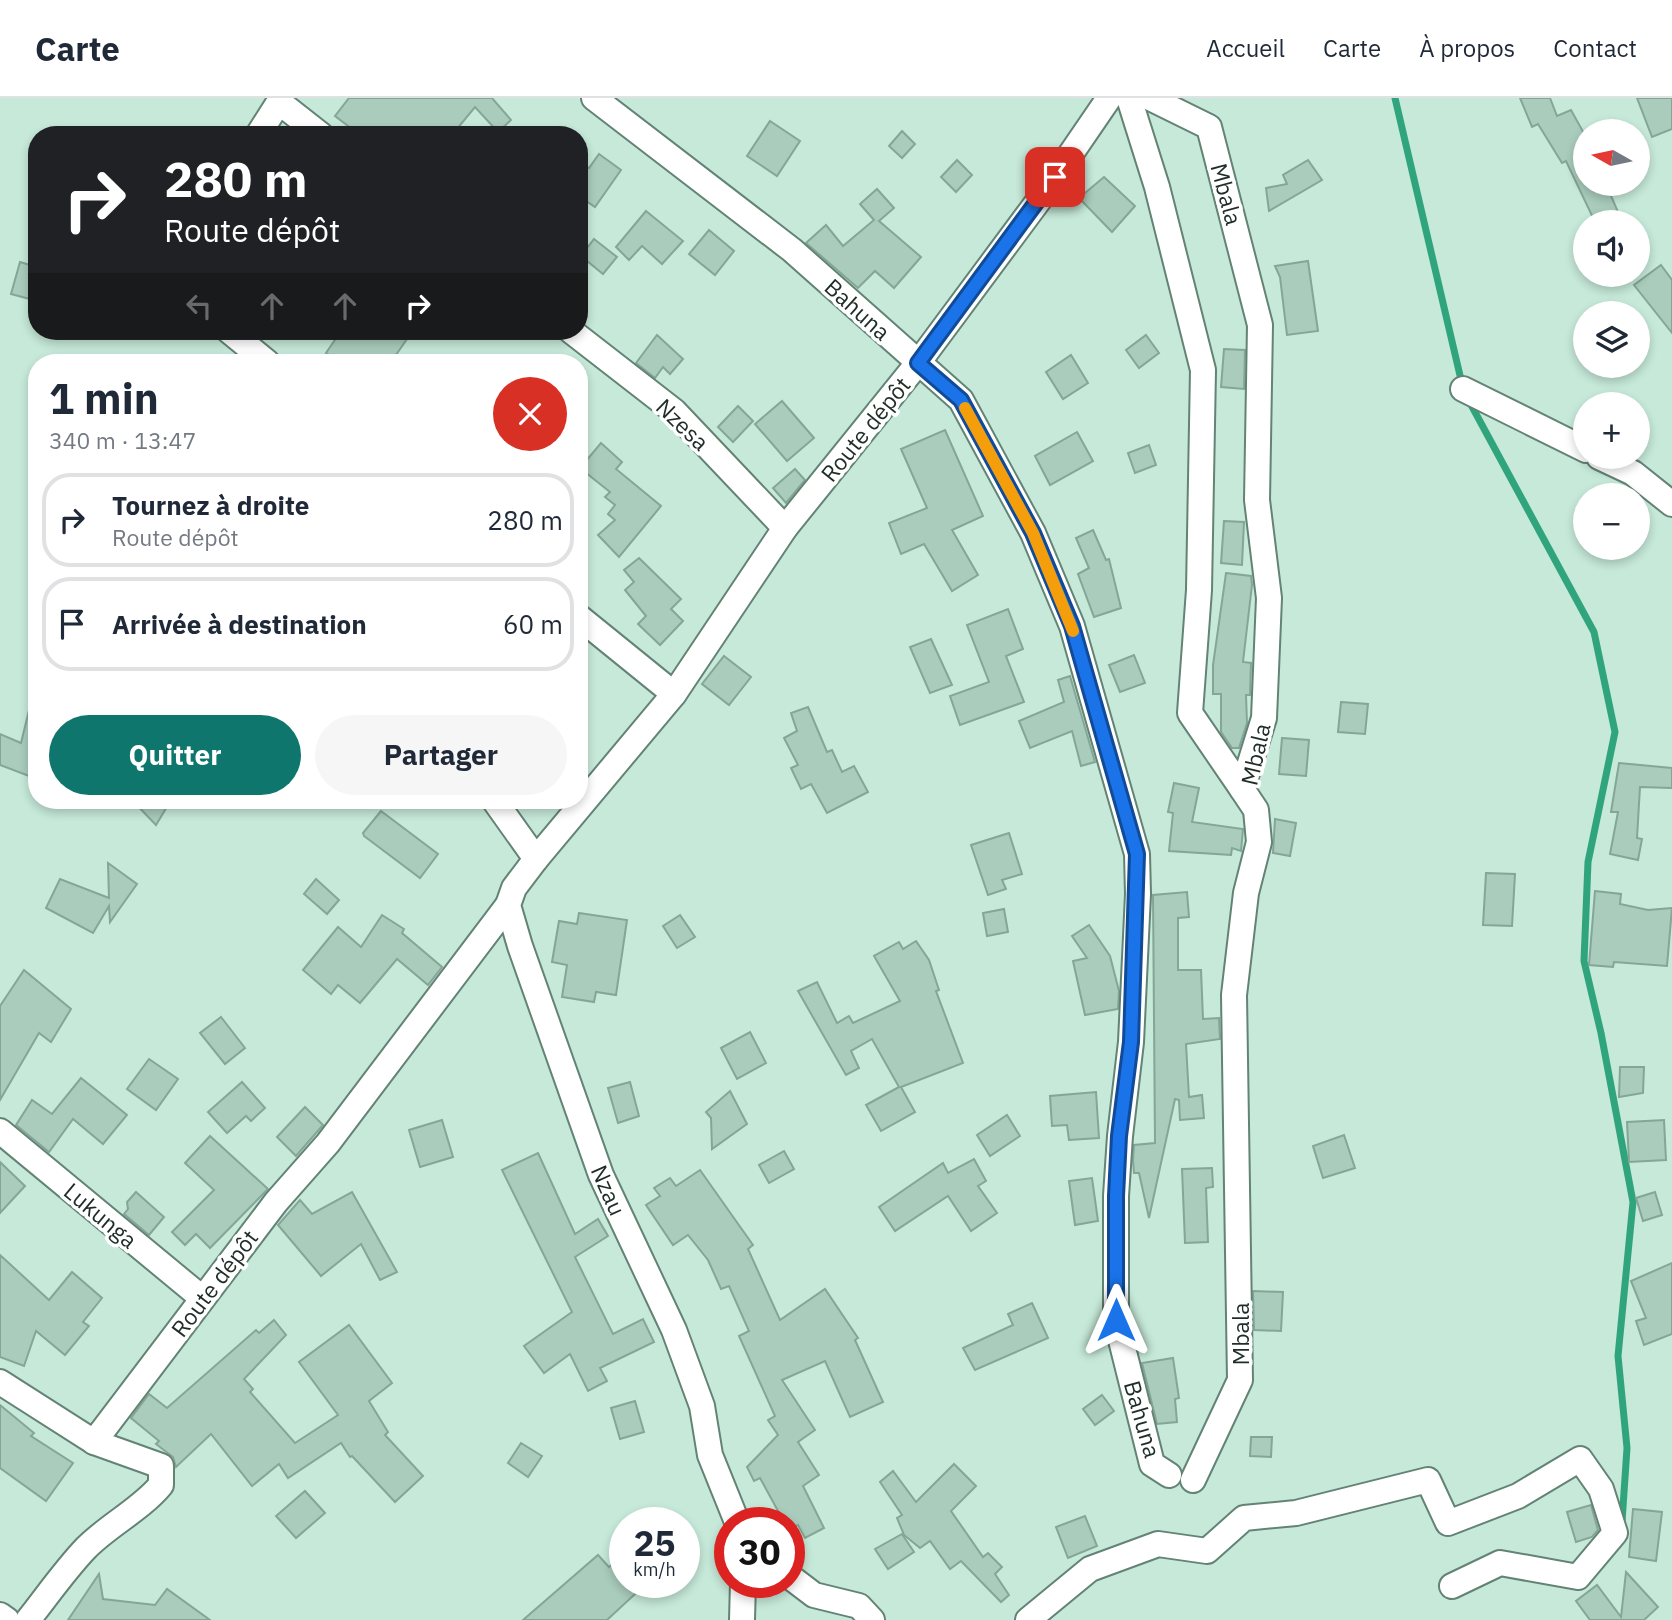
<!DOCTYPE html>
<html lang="fr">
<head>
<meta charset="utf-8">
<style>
  body { margin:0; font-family:"IBM Plex Sans",sans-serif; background:#f6f6f7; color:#1f2937; height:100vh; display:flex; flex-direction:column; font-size:26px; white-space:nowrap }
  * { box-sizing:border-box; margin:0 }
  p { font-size:23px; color:#747a83 }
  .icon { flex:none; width:38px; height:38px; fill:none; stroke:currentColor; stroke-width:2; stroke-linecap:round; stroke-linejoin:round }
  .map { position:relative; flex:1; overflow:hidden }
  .side { position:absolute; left:28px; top:256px; width:560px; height:455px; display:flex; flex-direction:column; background:#fff; border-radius:28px; box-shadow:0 4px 10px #0003 }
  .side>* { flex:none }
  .top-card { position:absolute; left:28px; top:28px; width:560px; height:214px; border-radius:28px; box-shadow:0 4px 10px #0003; background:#202124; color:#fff; overflow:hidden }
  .needle { width:46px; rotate:279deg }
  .controls { position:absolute; left:1573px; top:21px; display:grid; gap:14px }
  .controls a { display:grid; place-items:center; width:77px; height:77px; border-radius:50%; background:#fff; box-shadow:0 4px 10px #0003; font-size:35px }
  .speed { position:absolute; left:609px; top:1409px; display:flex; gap:14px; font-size:35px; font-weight:700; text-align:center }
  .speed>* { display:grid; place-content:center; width:91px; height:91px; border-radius:50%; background:#fff; box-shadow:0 4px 10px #0003; line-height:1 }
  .speed small { font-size:18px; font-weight:400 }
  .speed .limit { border:10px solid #d22; background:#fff; color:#111 }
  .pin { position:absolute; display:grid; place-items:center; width:60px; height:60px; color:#fff; margin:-30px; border-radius:14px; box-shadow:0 4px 10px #0006 }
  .me { position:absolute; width:77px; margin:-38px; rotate:0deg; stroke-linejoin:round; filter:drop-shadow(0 0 5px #0008) }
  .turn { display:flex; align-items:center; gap:24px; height:147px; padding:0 21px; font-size:32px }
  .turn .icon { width:91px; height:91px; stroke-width:2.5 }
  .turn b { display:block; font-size:49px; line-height:60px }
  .lanes { display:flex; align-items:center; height:66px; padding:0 21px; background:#0003; justify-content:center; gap:35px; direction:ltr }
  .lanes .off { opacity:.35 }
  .round { display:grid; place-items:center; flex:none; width:74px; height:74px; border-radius:37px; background:#f6f6f7 }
  .summary { display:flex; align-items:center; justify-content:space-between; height:119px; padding:0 21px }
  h1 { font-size:42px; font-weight:700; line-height:52px }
  .action { display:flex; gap:14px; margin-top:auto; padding:14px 21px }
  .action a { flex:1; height:80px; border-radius:42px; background:#0f766e; color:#fff; font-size:28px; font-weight:700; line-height:80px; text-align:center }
  .action a+a { background:#f6f6f7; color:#1f2937 }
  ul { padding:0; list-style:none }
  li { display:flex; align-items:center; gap:21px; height:94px; margin:0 14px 10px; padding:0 7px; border:4px solid #e0e1e3; border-radius:28px }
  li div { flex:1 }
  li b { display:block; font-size:26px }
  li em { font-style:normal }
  header { display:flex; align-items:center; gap:42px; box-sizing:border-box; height:98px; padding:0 35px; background:#fff; border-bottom:2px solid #e0e1e3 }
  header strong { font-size:33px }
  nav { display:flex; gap:38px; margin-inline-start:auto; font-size:24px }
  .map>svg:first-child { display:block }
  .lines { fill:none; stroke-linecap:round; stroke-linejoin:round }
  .stream { stroke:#30a57d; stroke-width:7 }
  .building { fill:#a9ccbc; stroke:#84a696; stroke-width:2 }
  .minor-casing { stroke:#638375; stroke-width:28 }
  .minor { stroke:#fff; stroke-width:24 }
  .route-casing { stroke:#114b97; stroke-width:18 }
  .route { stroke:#1a73e8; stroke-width:12 }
  .slow { stroke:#f59e0b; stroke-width:12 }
  .labels { text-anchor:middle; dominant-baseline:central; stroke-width:7; stroke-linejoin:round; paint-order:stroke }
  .street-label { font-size:23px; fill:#1f2d27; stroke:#fff }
</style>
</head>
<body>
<header>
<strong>Carte</strong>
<nav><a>Accueil</a><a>Carte</a><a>À propos</a><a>Contact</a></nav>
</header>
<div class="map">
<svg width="1672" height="1522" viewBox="0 0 1672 1522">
  <rect width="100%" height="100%" fill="#c6e9d9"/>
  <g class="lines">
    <g class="stream">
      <path d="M1395,0L1462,286"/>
      <path d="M1469,303L1594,534L1615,634L1588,764L1584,863L1601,935L1633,1104L1618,1258L1627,1350L1622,1424"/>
    </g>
  </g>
  <g class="building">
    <path d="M349,0H492L511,22L498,34L475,9L452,37H360L335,18Z"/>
    <path d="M1520,0H1550L1557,18L1571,12L1586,39V86H1606L1618,114L1595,124L1566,63L1562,65L1538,26L1532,29Z"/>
    <path d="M1637,0H1672V31L1652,39Z"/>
    <path d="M770,23L800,43L777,78L747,58Z"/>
    <path d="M902,33L915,46L902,60L889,48Z"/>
    <path d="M599,56L621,72L595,109L579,98V63L589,70Z"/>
    <path d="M957,62L972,77L956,94L941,79Z"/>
    <path d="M1308,62L1322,82L1269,113L1266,90L1287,86L1283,77Z"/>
    <path d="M1104,79L1135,108L1112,134L1079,100Z"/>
    <path d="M877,91L894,110L879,123L921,159L894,190L875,173L858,190L806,145L826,127L843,148L874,122L860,106Z"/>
    <path d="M646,113L683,143L662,166L642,148L629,162L616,149Z"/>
    <path d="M709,132L734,153L715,177L689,156Z"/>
    <path d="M594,141L617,159L603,176L581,158Z"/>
    <path d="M1308,163L1318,233L1287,237L1280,179L1275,168Z"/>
    <path d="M20,164L37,169V203L11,196Z"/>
    <path d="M1661,167L1672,182V235L1634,187Z"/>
    <path d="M341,233H394L407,241L391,264H340L326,255Z"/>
    <path d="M657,237L683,261L670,276L663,269L655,280L636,265Z"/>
    <path d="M1146,237L1159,255L1139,270L1126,252Z"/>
    <path d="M1224,251L1245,252L1244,291L1221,289Z"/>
    <path d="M1071,257L1088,285L1063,301L1046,274Z"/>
    <path d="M782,303L814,340L787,363L755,326Z"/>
    <path d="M738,308L753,323L733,344L718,329Z"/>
    <path d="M945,332L983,418L952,432L978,477L952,493L924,446L901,456L889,425L927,410L901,351Z"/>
    <path d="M1077,334L1093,363L1050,387L1035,358Z"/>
    <path d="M601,345L622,364L616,371L661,408L619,459L598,437L615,422L608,416L615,407L605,399L610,394L580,370Z"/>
    <path d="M1149,347L1156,367L1135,375L1128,355Z"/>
    <path d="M795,371L805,382L786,405L773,390Z"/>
    <path d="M1224,423L1244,424L1242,467L1221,465Z"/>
    <path d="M1093,432L1106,462L1109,461L1121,510L1094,519L1078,476L1089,470L1076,440Z"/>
    <path d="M639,460L681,501L671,511L683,523L660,547L638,526L646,518L625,492L634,484L624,472Z"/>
    <path d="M1226,475L1251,478L1252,487L1243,564L1251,565L1250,597H1246L1247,625L1239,650H1232L1221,634V596H1213V567Z"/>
    <path d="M1008,511L1023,551L1006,558L1024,604L960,627L950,598L989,584L967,527Z"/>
    <path d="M931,541L952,587L930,595L910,549Z"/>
    <path d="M1134,557L1145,585L1120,594L1109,567Z"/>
    <path d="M724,558L751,579L729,607L702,586Z"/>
    <path d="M1070,578L1095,664L1081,668L1072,633L1030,650L1019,623L1064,604L1058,582Z"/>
    <path d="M1341,604L1368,606L1365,636L1338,634Z"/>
    <path d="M30,608L37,609V681L0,667V636L21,645Z"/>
    <path d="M808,609L827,654L832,652L842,674L854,668L868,694L827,715L811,686L801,691L791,670L798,667L784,640L797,633L791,615Z"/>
    <path d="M1282,640L1309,642L1306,678L1279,676Z"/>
    <path d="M1619,665L1672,670V690L1640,689L1637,740L1642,741L1638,762L1610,756L1618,714H1611Z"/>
    <path d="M1174,685L1199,690L1192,724L1243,731L1241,753L1232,750L1231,757L1169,753L1173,715L1168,714Z"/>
    <path d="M132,702H171L156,727Z"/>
    <path d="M381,713L438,756L420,780L364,738L363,735Z"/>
    <path d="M1275,721L1296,725L1290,758L1273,755Z"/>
    <path d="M1009,735L1022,776L1002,782L1006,791L988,797L971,747Z"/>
    <path d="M108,765L137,786L110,824L109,808L93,835L46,810L60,781L109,800Z"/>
    <path d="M1486,775L1515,776L1512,828L1483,827Z"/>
    <path d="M316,781L339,802L327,816L304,796Z"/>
    <path d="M1595,793L1621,796L1620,806L1648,812L1672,810L1667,868L1614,864L1613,869L1589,867Z"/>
    <path d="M1187,794L1189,819L1178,820V872H1201L1203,921L1219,920L1220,941L1186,946L1189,999L1202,997L1204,1020L1180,1022L1179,1002L1175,1001L1149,1120L1139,1075H1134L1133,1062L1134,1047L1155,1045L1153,797Z"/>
    <path d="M1004,811L1008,834L987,838L983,815Z"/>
    <path d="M579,815L627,822L616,897L596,894L594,904L562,899L567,867L552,864L559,823L577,826Z"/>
    <path d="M382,817L404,831L402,835L442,869L428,887L397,861L360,905L338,887L331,896L303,872L338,829L361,849Z"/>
    <path d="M680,817L695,839L677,850L663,828Z"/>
    <path d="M1089,827L1110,858L1119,893L1118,911L1085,917L1073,863L1087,860L1072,838Z"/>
    <path d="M916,843L929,862L939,892L936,893L963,965L901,989L915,1014L881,1033L866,1007L899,989L872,941L851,953L859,970L846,977L798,893L817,884L837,925L849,918L853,925L900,903L874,858L899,844L903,851Z"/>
    <path d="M24,872L71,911L51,944L39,935L0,1002V908Z"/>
    <path d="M221,919L245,950L225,966L200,935Z"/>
    <path d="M750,934L766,965L737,981L721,950Z"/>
    <path d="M149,961L178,981L156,1012L127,991Z"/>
    <path d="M1620,969H1644L1643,995L1619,999Z"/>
    <path d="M81,980L127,1017L103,1046L73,1021L49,1054L16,1027L32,1002L52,1016Z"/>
    <path d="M242,984L265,1010L251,1023L246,1018L227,1035L208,1014Z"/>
    <path d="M630,984L639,1018L618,1025L608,990Z"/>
    <path d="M730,993L747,1026L712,1051L711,1020L706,1014Z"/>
    <path d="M1096,994L1099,1040L1069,1042L1067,1027L1052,1028L1050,998Z"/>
    <path d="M305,1009L323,1027L296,1058L277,1039Z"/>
    <path d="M1007,1017L1020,1038L990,1058L977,1037Z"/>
    <path d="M442,1022L453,1059L420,1069L409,1032Z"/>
    <path d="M1664,1022L1666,1062L1629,1064L1627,1024Z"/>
    <path d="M1344,1037L1355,1070L1323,1080L1313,1048Z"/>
    <path d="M210,1038L268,1091L210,1150L196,1136L185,1147L172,1134L214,1092L185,1065Z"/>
    <path d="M784,1053L794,1071L769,1085L759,1067Z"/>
    <path d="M538,1055L575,1136L598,1121L608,1138L575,1159L613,1236L643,1221L654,1244L600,1270L607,1283L588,1293L570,1256L544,1275L524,1248L572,1214L502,1072Z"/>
    <path d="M974,1061L986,1083L978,1088L997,1115L971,1133L948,1098L895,1133L879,1109L943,1065L948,1075Z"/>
    <path d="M0,1064L25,1088L0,1115Z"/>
    <path d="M1212,1070L1213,1089L1206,1090L1208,1144L1185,1145L1182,1071Z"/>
    <path d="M700,1072L753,1147L748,1151L780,1222L825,1191L858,1240L855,1242L883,1304L850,1319L825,1263L782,1282L815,1332L798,1344L819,1377L803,1388L824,1430L805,1440L798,1427L789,1431V1424H784L760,1380L754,1383L747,1369L778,1337L768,1322L775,1318L739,1238L749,1233L729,1188L721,1191L708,1162L688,1137L673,1147L646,1107L660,1098L654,1090L670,1080L676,1088Z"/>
    <path d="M1092,1080L1098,1123L1075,1127L1069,1083Z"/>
    <path d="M136,1094L164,1119L149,1137L124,1116L128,1111L127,1104Z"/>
    <path d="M352,1094L397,1174L380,1182L361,1146L321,1178L278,1127L300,1102L312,1116Z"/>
    <path d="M1655,1094L1662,1117L1643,1123L1636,1100Z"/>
    <path d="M0,1157L49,1202L72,1174L102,1200L83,1224L89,1228L65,1257L36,1233L24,1268L0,1259Z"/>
    <path d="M1672,1165V1236L1644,1247L1636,1223L1646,1220L1631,1183Z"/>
    <path d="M1253,1193L1283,1194L1281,1233L1254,1232Z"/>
    <path d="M1032,1205L1048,1240L975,1272L963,1250L1013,1227L1008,1216Z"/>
    <path d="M274,1222L286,1237L244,1281L253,1291L250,1294L295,1345L338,1317L299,1264L349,1227L392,1285L369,1303L388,1334L385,1337L423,1378L395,1404L352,1358L350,1359L341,1345L288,1380L279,1366L252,1388L211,1336L176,1369L173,1359L156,1346L159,1343L131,1320L149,1296L167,1310L256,1232L259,1235Z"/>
    <path d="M1173,1260L1179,1300L1175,1301L1177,1324L1157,1326L1142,1265Z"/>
    <path d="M1102,1297L1114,1313L1095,1327L1083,1311Z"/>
    <path d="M635,1303L644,1334L620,1341L611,1310Z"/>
    <path d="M0,1307L34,1335L31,1338L73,1365L46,1403L0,1370Z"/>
    <path d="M1251,1339H1272L1271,1359L1250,1358Z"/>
    <path d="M521,1345L542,1358L528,1379L508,1365Z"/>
    <path d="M954,1366L976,1388L951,1413L983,1459L988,1455L1002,1469L995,1476L1009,1497L1001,1504L961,1463L950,1471L930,1443L920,1450L904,1437L897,1420L902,1417L880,1384L893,1373L916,1404Z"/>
    <path d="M305,1393L325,1415L296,1440L276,1418Z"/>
    <path d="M1591,1407L1598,1432L1592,1439L1576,1444L1567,1414Z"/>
    <path d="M1633,1411L1662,1414L1656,1463L1629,1459Z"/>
    <path d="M1085,1418L1097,1448L1068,1460L1056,1429Z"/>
    <path d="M902,1436L914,1454L888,1471L875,1451Z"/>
    <path d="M625,1455V1484H648L607,1522H523L598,1457L609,1469Z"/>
    <path d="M1626,1474L1658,1509L1644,1522H1590L1576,1503L1597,1487L1621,1519Z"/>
    <path d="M99,1476L103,1501L155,1507L167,1491L210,1522H68Z"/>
  </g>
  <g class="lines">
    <g class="minor-casing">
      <g id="minor">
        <path d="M281,0L279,4L321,37"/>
        <path d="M594,0L792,152L961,302L1033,435L1072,528L1137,756L1138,796L1131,944L1120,1038L1116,1098V1222L1152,1366L1169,1377"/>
        <path d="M1129,0L1157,89L1203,272L1199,492L1190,615L1242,691"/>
        <path d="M1150,0L1209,29L1260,227L1257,402L1269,500L1264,620L1242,691L1256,712L1259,744L1246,795L1234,897L1240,1282L1193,1382"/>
        <path d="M258,37L279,4"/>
        <path d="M229,233L267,264"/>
        <path d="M571,233L674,313L785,430"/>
        <path d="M1463,291L1586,352"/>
        <path d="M1599,359L1633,375L1672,406"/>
        <path d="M579,519L674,596L536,761L514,790L508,807L520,848L601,1077L674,1232L702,1308L710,1357L737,1424"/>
        <path d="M674,596L785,430L918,265L1042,98L1109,0"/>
        <path d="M494,702L536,761"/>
        <path d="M0,1033L202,1200"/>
        <path d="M0,1284L94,1344"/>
        <path d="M789,1478L814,1497L859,1508L872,1522"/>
        <path d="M0,1517L7,1522"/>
        <path d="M28,1522C47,1498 65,1472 86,1450C110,1426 140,1412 161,1387V1368L94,1344L276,1104L328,1045L508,807"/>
        <path d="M742,1522L743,1484"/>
        <path d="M1028,1522L1090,1471L1158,1446L1207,1453L1244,1420L1296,1415L1428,1382L1448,1425L1518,1398L1580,1361L1601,1391L1615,1435L1578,1479L1500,1465L1452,1488"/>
      </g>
    </g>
    <use href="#minor" class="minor"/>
  </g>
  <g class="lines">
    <g class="route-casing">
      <path id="route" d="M1055,79L918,265L961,302L1033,435L1072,528L1137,756L1131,944L1119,1038L1116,1098V1222"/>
    </g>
    <use href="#route" class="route"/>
    <path class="slow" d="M965,310L1033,435L1073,533"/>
  </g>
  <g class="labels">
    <g class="street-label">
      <text transform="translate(1227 96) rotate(75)">Mbala</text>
      <text transform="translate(858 211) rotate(42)">Bahuna</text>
      <text transform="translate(683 326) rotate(44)">Nzesa</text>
      <text transform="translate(865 331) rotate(-51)">Route dépôt</text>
      <text transform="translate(1255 656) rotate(-77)">Mbala</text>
      <text transform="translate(609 1092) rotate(66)">Nzau</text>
      <text transform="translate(101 1117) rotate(40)">Lukunga</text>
      <text transform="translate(214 1185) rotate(-53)">Route dépôt</text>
      <text transform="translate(1240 1236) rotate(-90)">Mbala</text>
      <text transform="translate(1143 1321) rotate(74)">Bahuna</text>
    </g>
  </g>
</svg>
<div class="controls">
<a><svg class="needle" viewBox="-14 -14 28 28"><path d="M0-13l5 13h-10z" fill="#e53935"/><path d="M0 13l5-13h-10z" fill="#747a83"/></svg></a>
<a><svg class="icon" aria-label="sound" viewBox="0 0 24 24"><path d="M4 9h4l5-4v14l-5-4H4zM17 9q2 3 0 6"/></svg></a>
<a><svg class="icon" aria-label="layers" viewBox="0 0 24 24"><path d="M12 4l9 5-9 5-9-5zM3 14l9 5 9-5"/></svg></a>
<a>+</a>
<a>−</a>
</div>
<div class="speed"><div>25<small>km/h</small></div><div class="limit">30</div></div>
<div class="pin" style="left:1055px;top:79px;background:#d93025"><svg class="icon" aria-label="arrive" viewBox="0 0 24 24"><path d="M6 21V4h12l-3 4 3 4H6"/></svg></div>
<svg class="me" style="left:1116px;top:1222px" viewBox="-20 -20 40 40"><path d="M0-17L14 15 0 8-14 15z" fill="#1a73e8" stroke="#fff" stroke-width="4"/></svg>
<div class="top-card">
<div class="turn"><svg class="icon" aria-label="right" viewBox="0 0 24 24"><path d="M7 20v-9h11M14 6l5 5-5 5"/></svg><div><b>280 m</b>Route dépôt</div></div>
<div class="lanes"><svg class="icon off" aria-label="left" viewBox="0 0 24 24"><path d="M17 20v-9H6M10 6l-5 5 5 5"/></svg><svg class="icon off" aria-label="ahead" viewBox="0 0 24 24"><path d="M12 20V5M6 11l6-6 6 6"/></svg><svg class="icon off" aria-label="ahead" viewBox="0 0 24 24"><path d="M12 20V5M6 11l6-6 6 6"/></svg><svg class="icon" aria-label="right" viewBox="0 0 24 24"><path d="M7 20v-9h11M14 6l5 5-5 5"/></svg></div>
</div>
<section class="side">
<div class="summary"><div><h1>1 min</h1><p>340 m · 13:47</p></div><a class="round" style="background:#d93025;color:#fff"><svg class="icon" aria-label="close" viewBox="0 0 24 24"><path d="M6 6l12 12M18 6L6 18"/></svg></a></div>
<ul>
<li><svg class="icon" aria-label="right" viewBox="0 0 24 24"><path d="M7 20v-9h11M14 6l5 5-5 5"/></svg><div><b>Tournez à droite</b><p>Route dépôt</p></div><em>280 m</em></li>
<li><svg class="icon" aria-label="arrive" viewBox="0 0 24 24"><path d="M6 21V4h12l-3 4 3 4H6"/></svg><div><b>Arrivée à destination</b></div><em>60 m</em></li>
</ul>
<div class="action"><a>Quitter</a><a>Partager</a></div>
</section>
</div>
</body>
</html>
